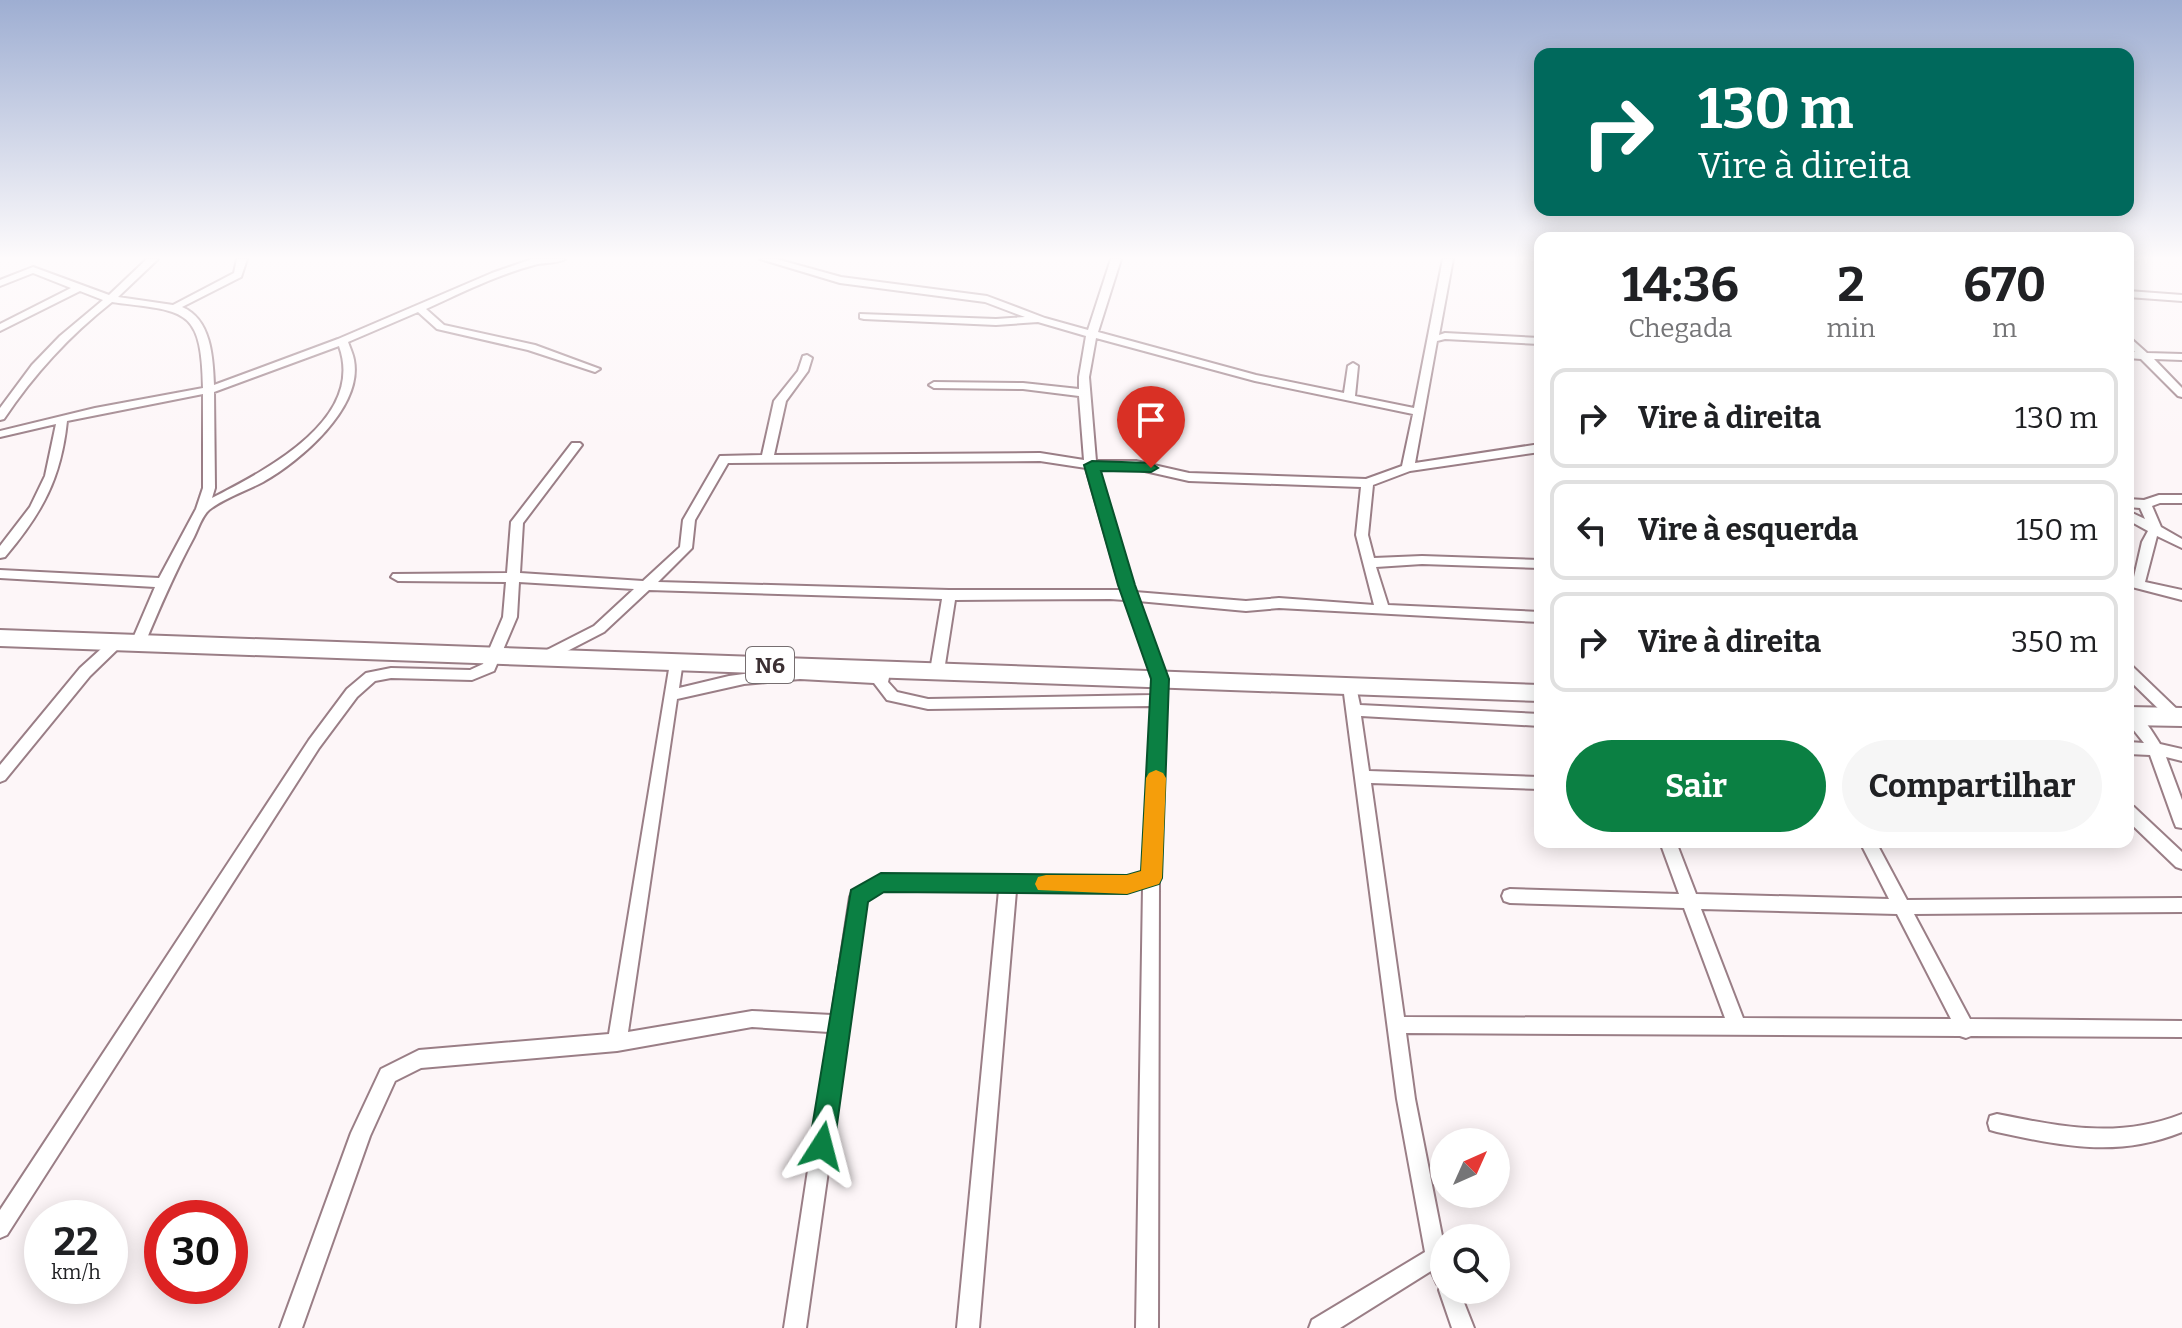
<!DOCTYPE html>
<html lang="pt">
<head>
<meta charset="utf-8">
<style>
  body { margin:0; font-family:Bitter,serif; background:#f6f6f6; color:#202124; height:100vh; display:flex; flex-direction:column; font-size:30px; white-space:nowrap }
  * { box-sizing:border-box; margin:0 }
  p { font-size:26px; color:#757577 }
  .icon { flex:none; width:44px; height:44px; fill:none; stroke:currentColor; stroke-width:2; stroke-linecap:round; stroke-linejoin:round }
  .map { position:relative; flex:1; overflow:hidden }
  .sheet { position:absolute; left:1534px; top:232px; width:600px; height:616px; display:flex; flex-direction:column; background:#fff; border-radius:16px; box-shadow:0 4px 20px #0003 }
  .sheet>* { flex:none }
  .banner { position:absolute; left:1534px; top:48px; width:600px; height:168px; border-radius:16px; box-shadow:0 4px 20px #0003; background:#00695c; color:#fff; overflow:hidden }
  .needle { width:52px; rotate:45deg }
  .fabs { position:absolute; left:1430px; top:1128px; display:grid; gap:16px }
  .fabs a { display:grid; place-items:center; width:80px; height:80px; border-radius:50%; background:#fff; box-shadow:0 4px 20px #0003; font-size:40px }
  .speed { position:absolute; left:24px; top:1200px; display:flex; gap:16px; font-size:40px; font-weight:700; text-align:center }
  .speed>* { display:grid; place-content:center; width:104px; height:104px; border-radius:50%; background:#fff; box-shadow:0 4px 20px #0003; line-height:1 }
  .speed small { font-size:20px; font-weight:400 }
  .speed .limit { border:12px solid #d22; background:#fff; color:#111 }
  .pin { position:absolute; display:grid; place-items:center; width:68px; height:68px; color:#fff; margin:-82px -34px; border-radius:50% 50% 50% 0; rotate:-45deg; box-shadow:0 0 8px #0007 }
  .pin .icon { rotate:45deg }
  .me { position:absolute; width:88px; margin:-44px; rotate:9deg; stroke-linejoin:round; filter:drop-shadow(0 0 6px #0008) }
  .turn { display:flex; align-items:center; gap:28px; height:168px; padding:0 32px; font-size:36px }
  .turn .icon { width:104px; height:104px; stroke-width:2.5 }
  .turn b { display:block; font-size:56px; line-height:68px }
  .eta { display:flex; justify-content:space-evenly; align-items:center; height:136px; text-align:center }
  .eta b { font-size:48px; font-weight:700; line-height:56px }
  .action { display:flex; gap:16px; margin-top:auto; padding:16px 32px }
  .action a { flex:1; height:92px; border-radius:48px; background:#0b8043; color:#fff; font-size:32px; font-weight:700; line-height:92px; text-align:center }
  .action a+a { background:#f6f6f6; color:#202124 }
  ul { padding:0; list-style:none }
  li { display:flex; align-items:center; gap:24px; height:100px; margin:0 16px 12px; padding:0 16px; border:4px solid #e0e0e0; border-radius:16px }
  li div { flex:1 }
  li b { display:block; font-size:30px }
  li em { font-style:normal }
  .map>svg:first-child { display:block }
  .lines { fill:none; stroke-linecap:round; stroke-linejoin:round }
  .minor-casing { stroke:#9a7e86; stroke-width:4 }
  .highway-casing { stroke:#9a7e86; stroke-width:4 }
  .minor { fill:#fff; fill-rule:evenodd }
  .highway { fill:#fff; fill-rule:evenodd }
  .route { fill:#0b8043; stroke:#07532c; stroke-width:2 }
  .slow { fill:#f59e0b }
  .labels { text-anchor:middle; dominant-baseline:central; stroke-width:6; stroke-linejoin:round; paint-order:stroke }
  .shield { fill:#fff; stroke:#766e70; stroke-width:2 }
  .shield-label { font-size:22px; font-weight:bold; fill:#3c3033 }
</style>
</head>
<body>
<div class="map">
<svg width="2182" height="1328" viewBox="0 0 2182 1328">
  <rect width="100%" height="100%" fill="#fdf6f8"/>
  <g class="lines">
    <g class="minor-casing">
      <g id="minor">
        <path d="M147,259H158L118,297L173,305L234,273L237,259H247L241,277L182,307C211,319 213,357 214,385L338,339L492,273L532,259H565C556,264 544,262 534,265C497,275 461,293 426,309L444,325L535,345L600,369L595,372L528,350L437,329L418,312L348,342C350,348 353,354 354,360C363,408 300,461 263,482C246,491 224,498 209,510C202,516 198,529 194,537C175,572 160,607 145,643L138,648L131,643L155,587L0,578V570L159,578L196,509L203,488V394L67,421C61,479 42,513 5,557L0,558V546L30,507L45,476L56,424L0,437V431L95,408L203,388C202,305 183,312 112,302C69,336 34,374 4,419L0,420V408L32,365L60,336L103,300L80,291L0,331V324L71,288L33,273L0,286V280L33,267L109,295ZM339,346C366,420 264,471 212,498L215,488L214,392Z"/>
        <path d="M760,259H776L841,277L987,296L1045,318L1088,330L1111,259H1121L1098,332L1256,375L1344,393L1348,366L1353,363L1358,366L1355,396L1414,408L1443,259H1453L1439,335L1445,333L1540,338V344L1445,339L1437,341L1415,463L1540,444V452L1410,471L1373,485L1368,535L1374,558L1422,556L1540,560V568L1422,564L1376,567L1388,605L1540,612V622L1279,608L1246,611L1138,601L1167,679L1159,878L1158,1328H1136L1143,887L1127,891H1016L979,1328H957L999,890H883L866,901L806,1328H784L829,1032L752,1027L617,1051L421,1068L395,1081L370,1136L302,1328H280L351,1133L381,1069L419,1050L609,1034L671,657L676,656L683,661L679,688L729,676L773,670L876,672L879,665L884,664L891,669L888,682L897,692L928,699L1152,695L1153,679L1125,600L1110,599L955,600L944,671L937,676L930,671L942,599L649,590L604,632L546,662L539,657L541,653L594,626L634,589L519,582L517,617L494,671L472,680L391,678L375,681L357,697L319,748L7,1235L0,1238V1210L309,740L347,689L366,673L391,668L470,670L483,664L503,617L506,582L398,581L391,577L393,574L507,573L511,522L572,443H580L582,445L523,523L520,573L643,581L680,547L683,520L720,456L762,455L774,401L798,371L803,356L807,355L812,358L808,371L786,401L774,455L1040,453L1084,460L1079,396L1023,389L934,388L929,385L934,382L1023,383L1079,389V377L1086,336L1038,322L996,325L864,319L860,318V314L996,319L1025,317L985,302L840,283ZM1096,338L1255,381L1413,414L1402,466L1366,479L1189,473L1136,461H1096L1089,377ZM1040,461L1086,468L1121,590H949L658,582L692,548L695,520L728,463ZM1098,469H1136L1189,481L1361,487L1356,535L1374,605L1279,598L1246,601L1135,592ZM800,679L874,683L887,700L928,709L1152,706L1143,873L1127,877L881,876L852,892L850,897L832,1015L752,1011L628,1032L677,699L744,684Z"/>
        <path d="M2128,291L2182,295V301L2128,297Z"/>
        <path d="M2128,336L2147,353L2182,354V360L2154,359L2182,388V397L2178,396L2141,359L2128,358V352H2135L2128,345Z"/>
        <path d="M2159,495H2182V503H2160L2152,506L2161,527L2182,539V548L2157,536L2145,582L2182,590V600L2128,586V578L2133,579L2134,577L2142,542L2148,531L2128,520V511L2145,519L2140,508L2128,507V499L2144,500Z"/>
        <path d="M117,637L122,639L124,642L122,645L90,676L5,780L0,782V765L80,668L112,639Z"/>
        <path d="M2128,666L2133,667L2181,713V721H2171L2128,679Z"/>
        <path d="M1350,681L1355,682L1360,705L1540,714V726L1361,716L1369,771L1540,777V789L1371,783L1404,1017L1725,1018L1684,908L1510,903L1504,901L1502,896L1504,891L1510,889L1679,894L1660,842H1676L1696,894L1889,899L1860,842H1876L1907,900L2182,898V912L1914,914L1970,1019L2182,1021V1037L1971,1036L1966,1038L1960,1036L1406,1033L1415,1099L1444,1246V1290H1459L1474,1328H1452L1439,1290L1440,1286L1437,1284L1431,1271L1340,1328H1309L1312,1320L1425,1252L1397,1099L1343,686L1345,682ZM1701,909L1897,914L1951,1019L1743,1018Z"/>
        <path d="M2128,708C2143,715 2152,731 2160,744L2182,749V761L2166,757L2182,800V828L2176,827L2174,822L2150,755L2128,754V742L2144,743L2128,723Z"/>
        <path d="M2128,805L2134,807L2182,852V869L2176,867L2128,821Z"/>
        <path d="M1997,1114C2062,1127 2118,1139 2182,1114V1132C2118,1158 2062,1146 1997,1132L1990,1130L1988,1123L1990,1116Z"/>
      </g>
    </g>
    <g class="highway-casing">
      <g id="highway">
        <path d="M0,630L1540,685V701L0,646Z"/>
        <path d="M2128,707L2182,708V726L2128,725Z"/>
      </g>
    </g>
    <use href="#minor" class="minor"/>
    <use href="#highway" class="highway"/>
  </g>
  <linearGradient id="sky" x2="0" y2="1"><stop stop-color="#9eaed2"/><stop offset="0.58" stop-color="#fefbfc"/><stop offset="1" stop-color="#fefbfc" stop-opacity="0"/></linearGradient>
  <rect width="2182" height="445" fill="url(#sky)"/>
  <path class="route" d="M1092,461L1151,463L1158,468L1151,472L1101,471L1135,585L1169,679L1162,878L1159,884L1127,894L884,892L868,902L834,1146L830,1154L822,1158L813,1154L809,1146L851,890L881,873L1127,875L1141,871L1151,679L1118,585L1084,465Z"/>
  <path class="slow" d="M1156,770L1163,773L1166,778L1162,878L1159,884L1127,894L1038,890L1035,884L1038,877L1046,875H1127L1141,871L1146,778L1149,773Z"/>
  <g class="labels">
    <rect class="shield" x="746" y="647" width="48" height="36" rx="6"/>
    <g class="shield-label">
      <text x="770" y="665">N6</text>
    </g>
  </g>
</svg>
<div class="fabs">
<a><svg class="needle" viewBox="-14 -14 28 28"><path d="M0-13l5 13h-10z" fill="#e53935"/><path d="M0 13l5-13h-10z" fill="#757577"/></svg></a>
<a><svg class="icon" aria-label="search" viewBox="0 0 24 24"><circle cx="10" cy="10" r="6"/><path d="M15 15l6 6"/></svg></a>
</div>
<div class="speed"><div>22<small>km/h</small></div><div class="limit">30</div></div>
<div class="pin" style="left:1151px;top:468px;background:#d93025"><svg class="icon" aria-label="arrive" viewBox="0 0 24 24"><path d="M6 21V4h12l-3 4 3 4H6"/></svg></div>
<svg class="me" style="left:822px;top:1146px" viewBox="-20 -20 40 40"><path d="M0-17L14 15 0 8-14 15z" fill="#0b8043" stroke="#fff" stroke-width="4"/></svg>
<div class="banner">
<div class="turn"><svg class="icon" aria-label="right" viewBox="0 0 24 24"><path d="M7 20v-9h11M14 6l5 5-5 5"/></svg><div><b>130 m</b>Vire à direita</div></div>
</div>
<section class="sheet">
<div class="eta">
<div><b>14:36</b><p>Chegada</p></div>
<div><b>2</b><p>min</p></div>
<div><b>670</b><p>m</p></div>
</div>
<ul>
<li><svg class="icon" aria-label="right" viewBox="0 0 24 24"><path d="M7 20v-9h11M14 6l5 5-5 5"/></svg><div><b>Vire à direita</b></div><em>130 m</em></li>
<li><svg class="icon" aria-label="left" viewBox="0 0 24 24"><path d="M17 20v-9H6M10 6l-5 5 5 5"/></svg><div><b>Vire à esquerda</b></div><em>150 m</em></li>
<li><svg class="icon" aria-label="right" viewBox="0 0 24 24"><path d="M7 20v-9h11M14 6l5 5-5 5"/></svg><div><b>Vire à direita</b></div><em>350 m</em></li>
</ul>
<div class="action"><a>Sair</a><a>Compartilhar</a></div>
</section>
</div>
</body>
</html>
